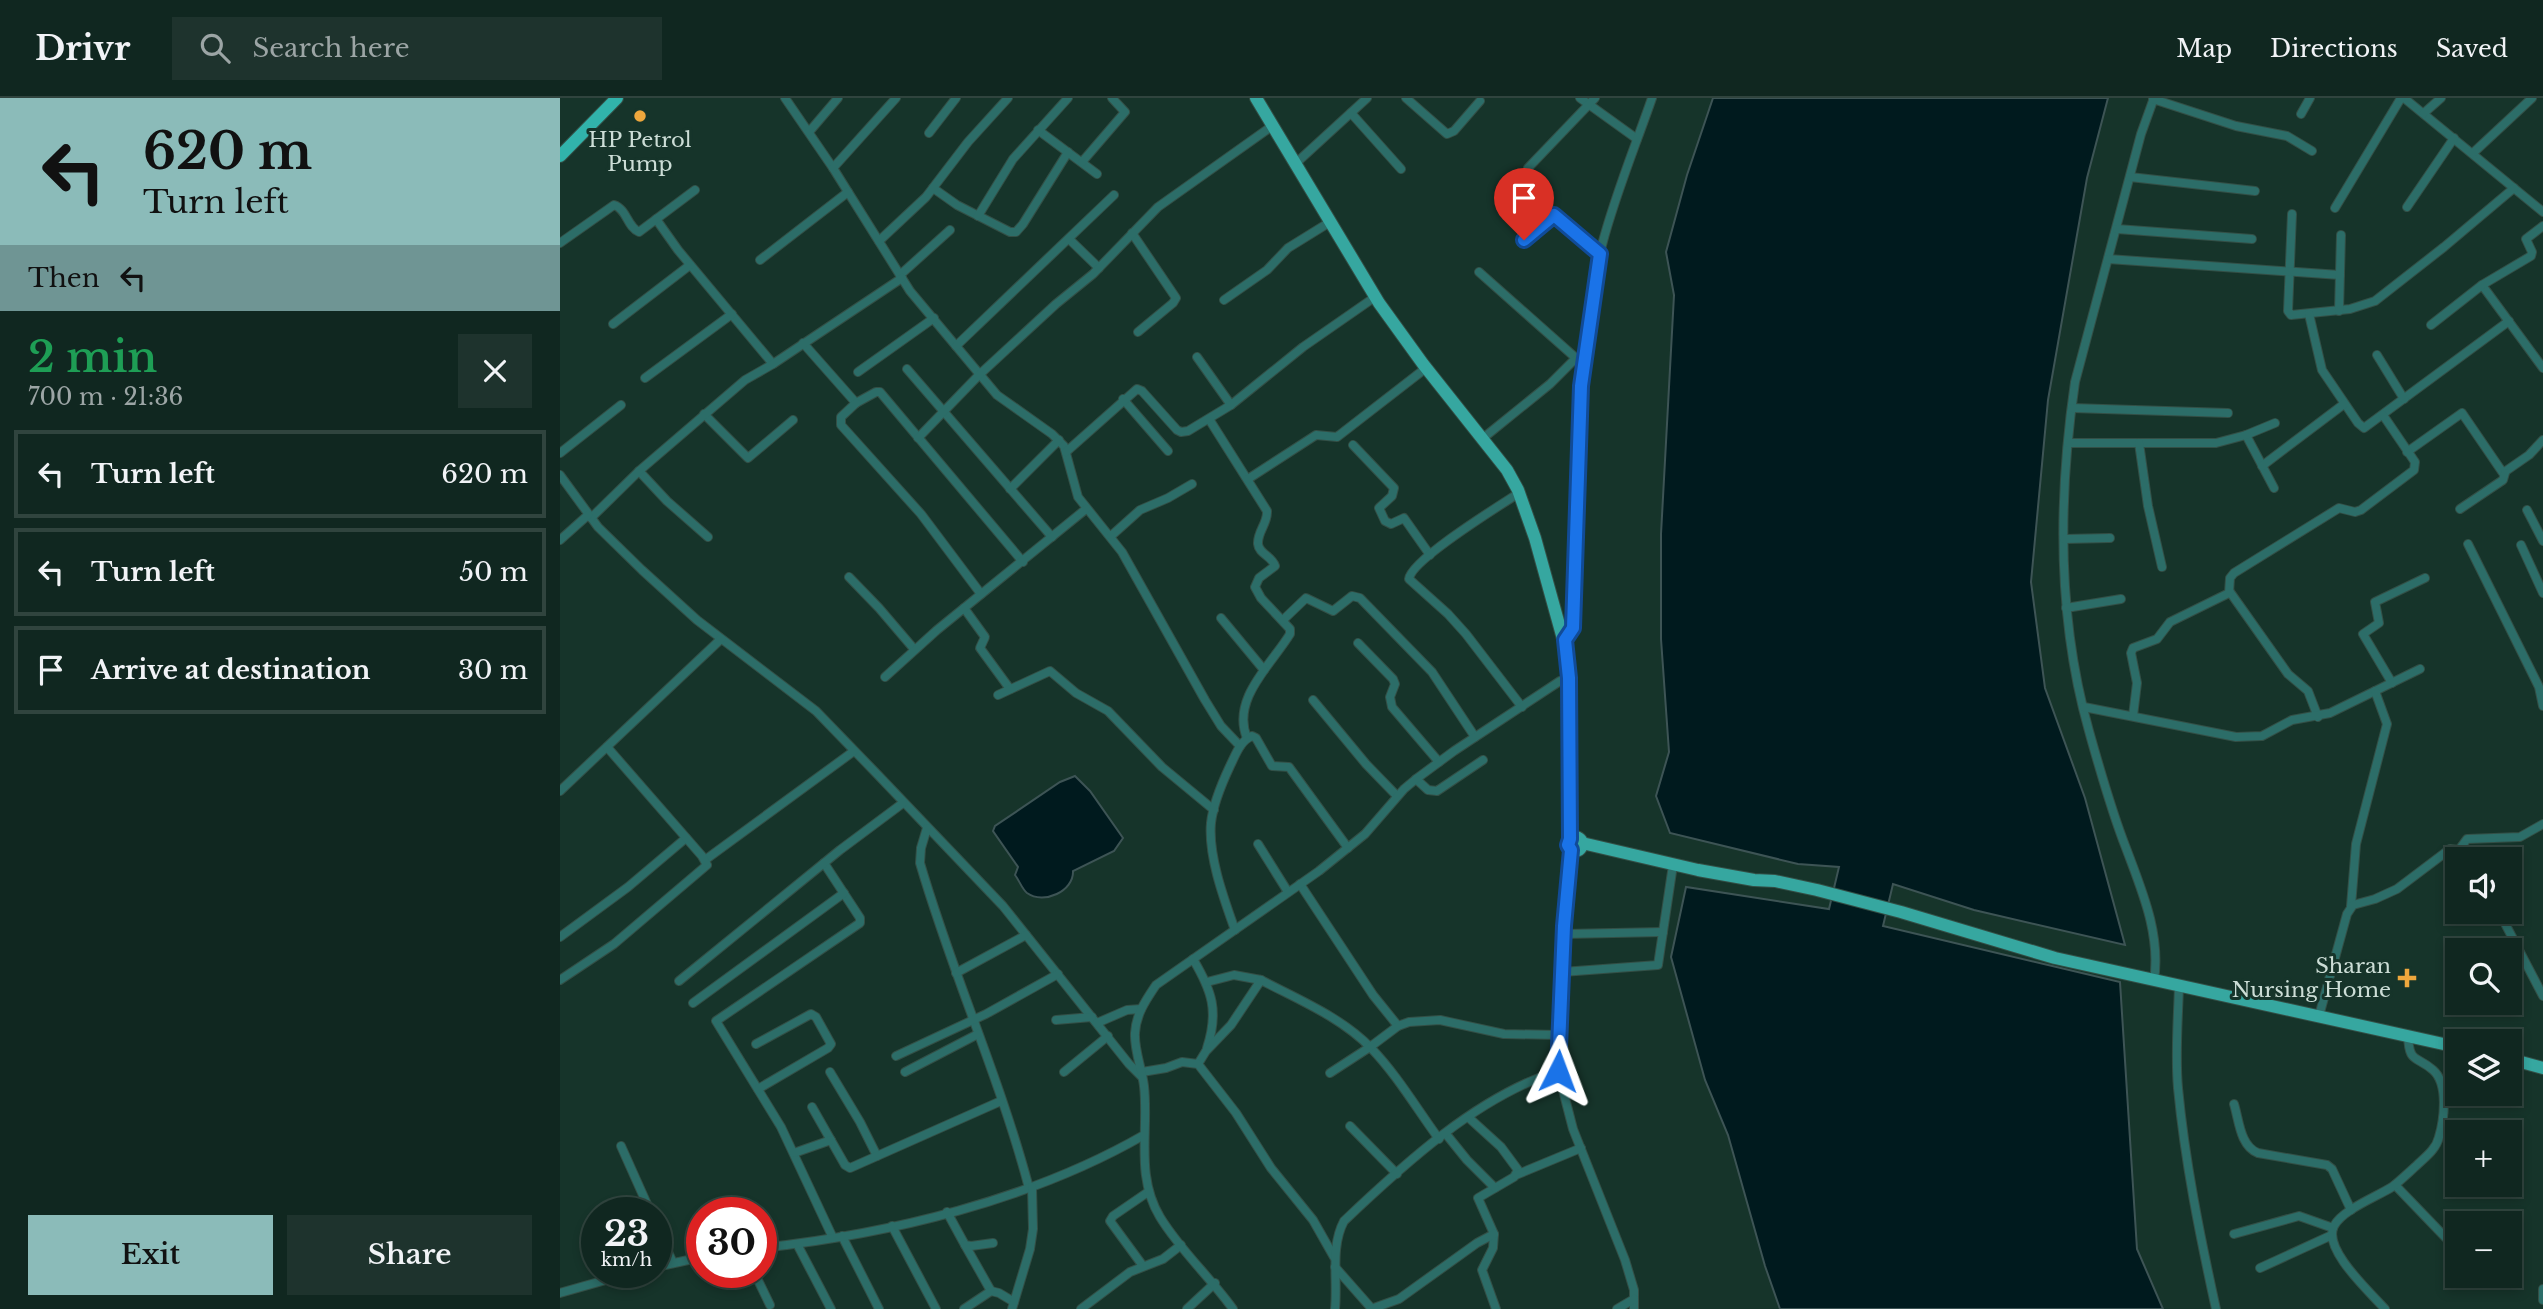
<!DOCTYPE html>
<html lang="en">
<head>
<meta charset="utf-8">
<style>
  body { margin:0; font-family:"Libre Baskerville",serif; background:#1e332d; color:#f1f3f6; height:100vh; display:flex; flex-direction:column; font-size:26px; white-space:nowrap }
  * { box-sizing:border-box; margin:0 }
  p { font-size:23px; color:#9ca5a5 }
  .icon { flex:none; width:38px; height:38px; fill:none; stroke:currentColor; stroke-width:2; stroke-linecap:round; stroke-linejoin:round }
  .map { position:relative; flex:1; overflow:hidden }
  .sheet { display:flex; flex-direction:column; background:#102720; width:560px }
  .sheet>* { flex:none }
  .hud { background:#8bbbb9; color:#111; overflow:hidden }
  .fabs { position:absolute; left:1885px; top:749px; display:grid; gap:14px }
  .fabs a { display:grid; place-items:center; width:77px; height:77px; border-radius:0px; background:#102720; box-shadow:0 4px 10px #0003,0 0 0 2px #30443e; font-size:35px }
  .speed { position:absolute; left:21px; top:1099px; display:flex; gap:14px; font-size:35px; font-weight:700; text-align:center }
  .speed>* { display:grid; place-content:center; width:91px; height:91px; border-radius:50%; background:#102720; box-shadow:0 4px 10px #0003,0 0 0 2px #30443e; line-height:1 }
  .speed small { font-size:18px; font-weight:400 }
  .speed .limit { border:10px solid #d22; background:#fff; color:#111 }
  .pin { position:absolute; display:grid; place-items:center; width:60px; height:60px; color:#fff; margin:-72px -30px; border-radius:50% 50% 50% 0; rotate:-45deg; box-shadow:0 0 7px #0007 }
  .pin .icon { rotate:45deg }
  .me { position:absolute; width:77px; margin:-38px; rotate:3deg; stroke-linejoin:round; filter:drop-shadow(0 0 5px #0008) }
  .turn { display:flex; align-items:center; gap:24px; height:147px; padding:0 28px; font-size:32px }
  .turn .icon { width:91px; height:91px; stroke-width:2.5 }
  .turn b { display:block; font-size:49px; line-height:60px }
  .then { display:flex; align-items:center; height:66px; padding:0 28px; background:#0003; gap:14px; font-size:26px }
  .round { display:grid; place-items:center; flex:none; width:74px; height:74px; border-radius:0px; background:#1e332d }
  .overview { display:flex; align-items:center; justify-content:space-between; height:119px; padding:0 28px }
  h1 { font-size:42px; font-weight:600; line-height:52px; color:#1e9e55 }
  .button { display:flex; gap:14px; margin-top:auto; padding:14px 28px }
  .button a { flex:1; height:80px; border-radius:0px; background:#8bbbb9; color:#111; font-size:28px; font-weight:600; line-height:80px; text-align:center }
  .button a+a { background:#1e332d; color:#f1f3f6 }
  ul { padding:0; list-style:none }
  li { display:flex; align-items:center; gap:21px; height:88px; margin:0 14px 10px; padding:0 14px; border:4px solid #30443e; border-radius:0px }
  li div { flex:1 }
  li b { display:block; font-size:26px }
  li em { font-style:normal }
  header { display:flex; align-items:center; gap:42px; box-sizing:border-box; height:98px; padding:0 35px; background:#102720; border-bottom:2px solid #30443e }
  header strong { font-size:33px }
  nav { display:flex; gap:38px; margin-inline-start:auto; font-size:24px }
  .search { width:490px; height:63px; background:#1e332d; display:flex; align-items:center; gap:18px; box-sizing:border-box; padding:0 24px; border-radius:0px; color:#9ca5a5; font-size:26px }
  main { display:flex; flex:1; min-height:0 }
  .map>svg:first-child { display:block }
  .water { fill:#001a1e; stroke:#3d5455; stroke-width:2 }
  .lines { fill:none; stroke-linecap:round; stroke-linejoin:round }
  .minor-casing { stroke:#334f46; stroke-width:10 }
  .primary-casing { stroke:#334f46; stroke-width:14 }
  .trunk-casing { stroke:#334f46; stroke-width:14 }
  .minor { stroke:#2c6d68; stroke-width:8 }
  .primary { stroke:#36a7a0; stroke-width:12 }
  .trunk { stroke:#31b3ab; stroke-width:12 }
  .route-casing { stroke:#114b97; stroke-width:18 }
  .route { stroke:#1a73e8; stroke-width:12 }
  .poi-dot { fill:#eea73d; stroke:#16342a; stroke-width:2.5 }
  .labels { text-anchor:middle; dominant-baseline:central; stroke-width:6; stroke-linejoin:round; paint-order:stroke }
  .poi-label { font-size:21px; fill:#ccddd6; stroke:#16342a }
</style>
</head>
<body>
<header>
<strong>Drivr</strong>
<div class="search"><svg class="icon" aria-label="search" viewBox="0 0 24 24"><circle cx="10" cy="10" r="6"/><path d="M15 15l6 6"/></svg>Search here</div>
<nav><a>Map</a><a>Directions</a><a>Saved</a></nav>
</header>
<main>
<section class="sheet">
<div class="hud">
<div class="turn"><svg class="icon" aria-label="left" viewBox="0 0 24 24"><path d="M17 20v-9H6M10 6l-5 5 5 5"/></svg><div><b>620 m</b>Turn left</div></div>
<div class="then">Then<svg class="icon" aria-label="left" viewBox="0 0 24 24"><path d="M17 20v-9H6M10 6l-5 5 5 5"/></svg></div>
</div>
<div class="overview"><div><h1>2 min</h1><p>700 m · 21:36</p></div><a class="round"><svg class="icon" aria-label="close" viewBox="0 0 24 24"><path d="M6 6l12 12M18 6L6 18"/></svg></a></div>
<ul>
<li><svg class="icon" aria-label="left" viewBox="0 0 24 24"><path d="M17 20v-9H6M10 6l-5 5 5 5"/></svg><div><b>Turn left</b></div><em>620 m</em></li>
<li><svg class="icon" aria-label="left" viewBox="0 0 24 24"><path d="M17 20v-9H6M10 6l-5 5 5 5"/></svg><div><b>Turn left</b></div><em>50 m</em></li>
<li><svg class="icon" aria-label="arrive" viewBox="0 0 24 24"><path d="M6 21V4h12l-3 4 3 4H6"/></svg><div><b>Arrive at destination</b></div><em>30 m</em></li>
</ul>
<div class="button"><a>Exit</a><a>Share</a></div>
</section>
<div class="map">
<svg width="1983" height="1211" viewBox="0 0 1983 1211">
  <rect width="100%" height="100%" fill="#16342a"/>
  <g class="water">
    <path d="M1153,0H1548L1527,80L1488,302L1471,484L1485,590L1525,700L1565,847L1414,812L1333,786L1323,828L1560,884L1577,1151L1603,1211H1220L1205,1168L1168,1037L1145,982L1111,859L1126,789L1269,811L1279,769L1238,766L1110,735L1096,698L1109,654L1101,541V436L1114,197L1106,154L1127,77Z"/>
    <path d="M515,678L530,693L563,740L554,753L513,773C514,793 484,807 467,795C462,791 459,782 455,777L458,769L433,733L435,728L500,684Z"/>
  </g>
  <g class="lines">
    <g class="minor-casing">
      <g id="minor">
        <path d="M225,0L273,70L350,193L437,297L492,336L504,348L518,399L562,454L645,602L661,628L680,648"/>
        <path d="M846,0L887,36L894,33L920,3"/>
        <path d="M1020,0L1077,41"/>
        <path d="M1594,0L1581,36L1515,284C1498,400 1497,520 1529,633C1540,672 1551,712 1566,750C1582,793 1601,836 1594,883"/>
        <path d="M1844,0L1983,114"/>
        <path d="M1593,1L1676,28L1727,38L1752,53"/>
        <path d="M791,15L841,71"/>
        <path d="M1864,15L1881,0"/>
        <path d="M1741,16L1750,0"/>
        <path d="M478,32L537,76"/>
        <path d="M249,34L278,0"/>
        <path d="M369,35L396,0"/>
        <path d="M1913,55L1972,0"/>
        <path d="M522,64L565,14L552,0"/>
        <path d="M735,66L807,0"/>
        <path d="M273,70L336,0"/>
        <path d="M1570,79L1695,93"/>
        <path d="M373,90L397,107L450,134H456L463,126L508,54"/>
        <path d="M1847,109L1894,40"/>
        <path d="M1775,110L1841,0"/>
        <path d="M1732,116L1728,213L1731,217L1790,211L1815,203L1884,149L1954,90"/>
        <path d="M994,117L979,96L968,70L1035,0"/>
        <path d="M418,118L453,61L508,0"/>
        <path d="M96,121L118,152L213,266"/>
        <path d="M1557,131L1692,141"/>
        <path d="M572,135L616,200L613,205L578,234"/>
        <path d="M509,141L539,170"/>
        <path d="M964,142L987,120L994,117L1040,156"/>
        <path d="M319,143L366,99L408,44L448,0"/>
        <path d="M0,145L54,107C67,111 67,129 79,134L135,92"/>
        <path d="M1548,161L1780,177"/>
        <path d="M200,162L288,94"/>
        <path d="M919,174L1017,261"/>
        <path d="M340,177L390,132"/>
        <path d="M1922,187L1983,270"/>
        <path d="M664,202L707,172L728,150L770,124"/>
        <path d="M1779,213L1781,137"/>
        <path d="M1749,216L1762,272L1798,325L1804,330L1949,223"/>
        <path d="M53,226L130,167"/>
        <path d="M1871,227L1922,187L1971,158L1972,154L1966,141L1983,128"/>
        <path d="M243,245L296,305L316,294H320L463,464"/>
        <path d="M396,248L554,97"/>
        <path d="M1817,257L1844,301"/>
        <path d="M637,259L671,307"/>
        <path d="M347,271L492,439"/>
        <path d="M298,274L374,220"/>
        <path d="M85,280L172,216"/>
        <path d="M563,301L608,353"/>
        <path d="M296,305L281,319V327L361,416L421,496"/>
        <path d="M1512,310L1668,315"/>
        <path d="M144,316L188,360L233,322"/>
        <path d="M649,321L707,413C708,425 697,434 698,446C699,456 712,458 715,468L699,480L695,489L701,500L730,531V536C711,567 671,601 687,640"/>
        <path d="M1686,337L1714,390"/>
        <path d="M358,340L419,277L496,206L533,176L598,109L712,28"/>
        <path d="M922,341L990,286L1012,264L1025,258"/>
        <path d="M1508,345H1656L1686,337L1715,325"/>
        <path d="M1579,345L1588,408L1602,469"/>
        <path d="M793,347L834,390L832,398L819,410L825,423L831,426L844,420L870,457"/>
        <path d="M506,354L577,291L582,293L617,332L621,334L628,333L671,307L743,249L815,199"/>
        <path d="M1847,354L1902,315L1943,375L1969,357L1983,342"/>
        <path d="M0,355L61,307"/>
        <path d="M1702,368L1784,306"/>
        <path d="M79,373L107,403L148,439"/>
        <path d="M0,377L38,429L82,472L137,522L256,613L317,676L443,808L569,966L582,979"/>
        <path d="M688,381L756,337L777,339L866,270"/>
        <path d="M450,391L499,342"/>
        <path d="M959,395C939,408 851,462 849,481L888,516L906,536L962,609"/>
        <path d="M1900,411L1943,382L1945,375"/>
        <path d="M1967,412L1983,443"/>
        <path d="M31,420L79,373L185,282L213,266L342,180"/>
        <path d="M551,438L580,412L608,400L632,386"/>
        <path d="M1504,441L1550,440"/>
        <path d="M0,442L28,417"/>
        <path d="M1908,446L1979,589L1983,608"/>
        <path d="M1961,447L1983,495"/>
        <path d="M289,479L319,510L354,551"/>
        <path d="M1670,494L1728,576L1748,593L1758,619"/>
        <path d="M404,510L425,539L420,550L450,591"/>
        <path d="M1506,510L1561,501"/>
        <path d="M661,520L704,572"/>
        <path d="M723,522L746,500L773,513L792,498L800,500L872,574L915,639"/>
        <path d="M1005,543L1013,530C1019,403 1011,271 1042,147C1055,97 1075,49 1092,0"/>
        <path d="M798,545L833,581L835,586L830,599L832,609L879,664"/>
        <path d="M325,579L377,532L526,411"/>
        <path d="M1832,585L1803,536L1819,525L1815,504L1865,480"/>
        <path d="M438,597L490,573L516,595L548,613L602,669L654,712"/>
        <path d="M753,602L806,666L837,698"/>
        <path d="M1524,609L1676,639L1702,638L1732,622L1770,615L1860,571"/>
        <path d="M1573,618L1577,585L1571,555L1573,550L1597,541L1610,524L1669,495L1670,480L1674,475L1779,410L1795,414L1801,412L1854,372L1855,364L1823,317"/>
        <path d="M856,681L868,692L877,693L923,662"/>
        <path d="M0,693L161,541"/>
        <path d="M367,730L361,750L360,765C392,875 440,980 469,1090"/>
        <path d="M698,746L728,794"/>
        <path d="M1011,752L1004,828L998,973L1013,1031L1065,1162L1074,1192V1211"/>
        <path d="M1899,752L1907,741L1960,739L1983,726"/>
        <path d="M145,762L294,653"/>
        <path d="M264,765L300,820V825L156,923L221,1029L273,1140"/>
        <path d="M740,786L813,897L838,928"/>
        <path d="M1791,808L1796,746L1827,626L1815,593"/>
        <path d="M1939,814L1983,898"/>
        <path d="M675,832C664,801 648,758 651,725C653,706 662,685 670,668C676,656 680,643 692,638L696,640L712,668L729,669L788,750"/>
        <path d="M1004,836L1103,834"/>
        <path d="M0,839L68,789L126,740"/>
        <path d="M633,861C652,893 659,913 647,950"/>
        <path d="M1002,874L1098,867L1113,767"/>
        <path d="M396,875L466,837"/>
        <path d="M0,882L54,846L147,767L142,758L47,649"/>
        <path d="M119,883L280,752L343,705"/>
        <path d="M647,884L674,877L701,882"/>
        <path d="M1619,888C1618,922 1615,956 1618,990C1625,1064 1640,1138 1656,1211"/>
        <path d="M133,905L284,795"/>
        <path d="M1759,918L1787,816L1793,807L1815,801L1837,791L1890,751L1899,752L1907,761"/>
        <path d="M496,922L532,919"/>
        <path d="M537,925L567,912L581,911"/>
        <path d="M196,946L251,916L256,919L271,946L268,950L198,991"/>
        <path d="M336,958L426,916L498,876"/>
        <path d="M638,966L646,953L671,927L701,882C739,902 781,919 811,950C837,977 857,1011 879,1041"/>
        <path d="M270,974L300,1024L317,1058"/>
        <path d="M345,974L418,936"/>
        <path d="M504,974L548,938"/>
        <path d="M582,974L606,970L622,964L638,966L676,1015L711,1070L753,1122L774,1159"/>
        <path d="M770,975L810,949L838,928L849,924L880,922L944,936L999,937"/>
        <path d="M1674,1006C1679,1022 1680,1048 1698,1055L1767,1067L1772,1071L1791,1112"/>
        <path d="M252,1009L285,1067L290,1070L441,1003"/>
        <path d="M908,1019L941,1049L958,1072L954,1079L918,1100L934,1136L933,1150L922,1172L936,1211"/>
        <path d="M790,1028L837,1076"/>
        <path d="M886,1036L907,1062L935,1090"/>
        <path d="M61,1048L91,1115"/>
        <path d="M234,1055L271,1042"/>
        <path d="M956,1077L1021,1050"/>
        <path d="M1835,1087L1886,1140L1897,1135"/>
        <path d="M387,1114L405,1147L411,1148L433,1145"/>
        <path d="M96,1127L113,1165"/>
        <path d="M332,1128L376,1211"/>
        <path d="M1674,1136L1739,1118L1773,1130"/>
        <path d="M282,1138L319,1211"/>
        <path d="M237,1146L271,1211"/>
        <path d="M405,1147L431,1193"/>
        <path d="M201,1150C330,1136 471,1102 584,1037"/>
        <path d="M583,1168L550,1123L553,1118L588,1094"/>
        <path d="M96,1169L142,1159"/>
        <path d="M775,1169L812,1211"/>
        <path d="M1700,1170L1772,1137"/>
        <path d="M194,1174L210,1207"/>
        <path d="M1983,1191V1202"/>
        <path d="M0,1195L74,1174"/>
        <path d="M404,1211L431,1193L439,1195L454,1204"/>
        <path d="M452,1211L470,1151L473,1131L472,1089"/>
        <path d="M521,1211L570,1174L603,1161L621,1147"/>
        <path d="M627,1211L655,1185"/>
        <path d="M673,1211C650,1179 620,1152 600,1119C575,1078 589,1032 584,988C582,971 574,952 575,935C576,916 586,902 596,887L759,773L805,736L844,691L856,681L894,653L1000,583L1009,580"/>
        <path d="M775,1211C778,1182 770,1149 784,1123C844,1066 918,998 998,973"/>
        <path d="M811,1211L839,1201L917,1145L934,1136"/>
        <path d="M1057,1211L1074,1201"/>
        <path d="M1825,1211C1811,1195 1762,1151 1774,1128C1782,1112 1816,1099 1832,1089C1840,1083 1848,1075 1856,1068C1864,1060 1876,1052 1879,1039C1884,1022 1889,986 1873,972C1856,957 1849,966 1848,937"/>
      </g>
    </g>
    <g class="primary-casing">
      <g id="primary">
        <path d="M696,0L819,205L863,266L947,372L958,392L975,440L1008,559L1010,741"/>
        <circle cx="1015" cy="746" r="7"/>
        <path d="M1022,745L1138,772L1194,782L1215,783L1257,792L1341,814L1495,860L1897,949"/>
        <path d="M1950,961L1983,970"/>
      </g>
    </g>
    <g class="trunk-casing">
      <path id="trunk" d="M0,58L57,0"/>
    </g>
    <use href="#minor" class="minor"/>
    <use href="#primary" class="primary"/>
    <use href="#trunk" class="trunk"/>
  </g>
  <g class="lines">
    <g class="route-casing">
      <path id="route" d="M964,142L994,117L1040,156L1021,288L1013,530L1005,542L1009,580L1010,741L1008,747L1011,752L1004,828L998,973"/>
    </g>
    <use href="#route" class="route"/>
  </g>
  <g class="poi-dot">
    <circle cx="80" cy="18" r="7"/>
    <path d="M1843.5 869.5h7v7h7v7h-7v7h-7v-7h-7v-7h7z"/>
  </g>
  <g class="labels">
    <g class="poi-label">
      <text x="80" y="42">HP Petrol<tspan x="80" dy="24">Pump</tspan></text>
      <text x="1831" y="868" text-anchor="end">Sharan<tspan x="1831" dy="24">Nursing Home</tspan></text>
    </g>
  </g>
</svg>
<div class="fabs">
<a><svg class="icon" aria-label="sound" viewBox="0 0 24 24"><path d="M4 9h4l5-4v14l-5-4H4zM17 9q2 3 0 6"/></svg></a>
<a><svg class="icon" aria-label="search" viewBox="0 0 24 24"><circle cx="10" cy="10" r="6"/><path d="M15 15l6 6"/></svg></a>
<a><svg class="icon" aria-label="layers" viewBox="0 0 24 24"><path d="M12 4l9 5-9 5-9-5zM3 14l9 5 9-5"/></svg></a>
<a>+</a>
<a>−</a>
</div>
<div class="speed"><div>23<small>km/h</small></div><div class="limit">30</div></div>
<div class="pin" style="left:964px;top:142px;background:#d93025"><svg class="icon" aria-label="arrive" viewBox="0 0 24 24"><path d="M6 21V4h12l-3 4 3 4H6"/></svg></div>
<svg class="me" style="left:998px;top:973px" viewBox="-20 -20 40 40"><path d="M0-17L14 15 0 8-14 15z" fill="#1a73e8" stroke="#fff" stroke-width="4"/></svg>
</div>
</main>
</body>
</html>
